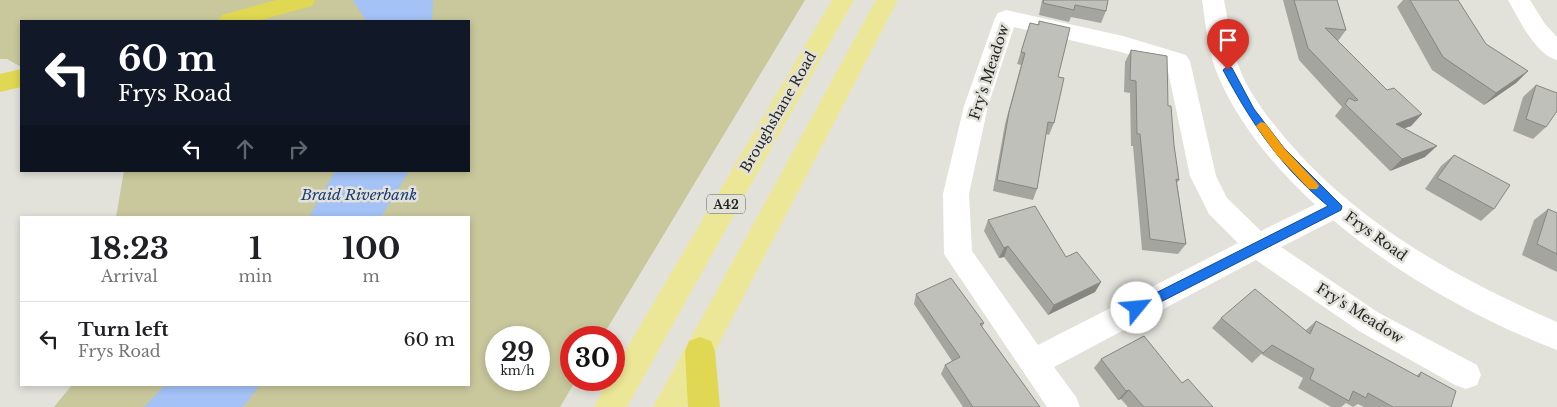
<!DOCTYPE html>
<html lang="en">
<head>
<meta charset="utf-8">
<style>
  body { margin:0; font-family:"Libre Baskerville",serif; background:#f6f6f6; color:#202124; height:100vh; display:flex; flex-direction:column; font-size:19px; white-space:nowrap }
  * { box-sizing:border-box; margin:0 }
  p { font-size:16px; color:#757577 }
  .icon { flex:none; width:28px; height:28px; fill:none; stroke:currentColor; stroke-width:2; stroke-linecap:round; stroke-linejoin:round }
  .map { position:relative; flex:1; overflow:hidden }
  .drawer { position:absolute; left:20px; top:216px; width:450px; height:170px; display:flex; flex-direction:column; background:#fff; border-radius:0px; box-shadow:0 2px 8px #0003 }
  .drawer>* { flex:none }
  .banner { position:absolute; left:20px; top:20px; width:450px; height:152px; border-radius:0px; box-shadow:0 2px 8px #0003; background:#111827; color:#fff; overflow:hidden }
  .speed { position:absolute; left:485px; top:326px; display:flex; gap:10px; font-size:25px; font-weight:700; text-align:center }
  .speed>* { display:grid; place-content:center; width:65px; height:65px; border-radius:50%; background:#fff; box-shadow:0 2px 8px #0003; line-height:1 }
  .speed small { font-size:12px; font-weight:400 }
  .speed .limit { border:8px solid #d22; background:#fff; color:#111 }
  .pin { position:absolute; display:grid; place-items:center; width:42px; height:42px; color:#fff; margin:-51px -21px; border-radius:50% 50% 50% 0; rotate:-45deg; box-shadow:0 0 5px #0007 }
  .pin .icon { rotate:45deg }
  .me { position:absolute; width:55px; margin:-28px; rotate:62deg; stroke-linejoin:round; filter:drop-shadow(0 0 4px #0008) }
  .turn { display:flex; align-items:center; gap:18px; height:105px; padding:0 15px; font-size:22px }
  .turn .icon { width:65px; height:65px; stroke-width:2.5 }
  .turn b { display:block; font-size:35px; line-height:42px }
  .lanes { display:flex; align-items:center; height:48px; padding:0 15px; background:#0003; justify-content:center; gap:25px; direction:ltr }
  .lanes .off { opacity:.35 }
  .eta { display:flex; justify-content:space-evenly; align-items:center; height:85px; text-align:center }
  .eta b { font-size:30px; font-weight:700; line-height:35px }
  ul { padding:0; list-style:none }
  li { display:flex; align-items:center; gap:15px; height:75px; padding:0 15px; border-top:1px solid #e0e0e0 }
  li div { flex:1 }
  li b { display:block; font-size:19px }
  li em { font-style:normal }
  .map>svg:first-child { display:block }
  .green { fill:#c9c79c; fill-rule:evenodd }
  .water { fill:#a4c2f6 }
  .lines { fill:none; stroke-linecap:round; stroke-linejoin:round }
  .street { fill:#fff; fill-rule:evenodd }
  .secondary { fill:#fff; fill-rule:evenodd }
  .primary { fill:#ece797; fill-rule:evenodd }
  .highway { fill:#e0d752; fill-rule:evenodd }
  .wall { fill:#a5a5a0 }
  .shaded-wall { fill:#868682 }
  .building { fill:#c0c0ba; stroke:#868682 }
  .route { fill:#1a73e8; stroke:#114b97 }
  .slow { fill:#f59e0b }
  .labels { text-anchor:middle; dominant-baseline:central; stroke-width:5; stroke-linejoin:round; paint-order:stroke }
  .shield { fill:#e2e2db; stroke:#5e5e5b; stroke-width:1 }
  .shield-label { font-size:12px; font-weight:bold; fill:#262624 }
  .street-label { font-size:14px; fill:#262624; stroke:#e2e2db }
  .water-label { font-size:15px; font-style:italic; fill:#1a3b77; stroke:#e2e2db }
</style>
</head>
<body>
<div class="map">
<svg width="1557" height="407" viewBox="0 0 1557 407">
  <rect width="100%" height="100%" fill="#e2e2db"/>
  <path class="green" d="M0,0H805L602,337L571,338V380H576L560,407H54L72,385H469V218L116,217L124,171H469V21H21V67L7,59H0ZM496,338H539V380H496Z"/>
  <g class="water">
    <path d="M353,0H433L432,21H366Z"/>
    <path d="M335,171H409L381,217H309Z"/>
    <path d="M165,385H260L243,407H144Z"/>
  </g>
  <g class="lines">
    <g class="street">
      <path d="M1508,0H1530L1545,24L1557,37V60C1535,54 1519,19 1508,0Z"/>
      <path d="M1006,10L1123,36L1186,55L1190,61L1216,176L1227,198L1261,231L1328,198L1337,195L1346,198L1350,206L1346,214L1281,247L1379,313L1477,365L1481,375L1477,385L1466,389L1455,385L1359,331L1256,260L1054,367L1076,397L1080,407H1047L944,254L943,194L964,106L995,18L998,13ZM1014,27L1121,52L1167,66L1190,176L1209,214L1238,243L1038,345L972,251L969,194L988,106Z"/>
    </g>
    <path class="secondary" d="M1202,0H1224C1229,26 1232,53 1243,77C1254,100 1270,120 1286,139C1358,224 1456,278 1557,322V350C1433,303 1274,203 1219,78C1208,53 1206,26 1202,0Z"/>
    <g class="primary">
      <path d="M832,0H854L627,407H594L608,380H614V370Z"/>
      <path d="M876,0H898L686,407H653Z"/>
    </g>
    <g class="highway">
      <path d="M276,0H315L312,6L257,21H218L222,15Z"/>
      <path d="M21,69V87L0,92V74Z"/>
      <path d="M700,337L711,341L715,351L720,407H688L685,351L689,341Z"/>
    </g>
  </g>
  <g class="wall">
    <path d="M1042,0H1108L1106,11L1101,23L1071,17L1069,22L1039,15Z"/>
    <path d="M1283,0H1337L1346,30L1338,41L1387,90L1422,114L1411,126L1404,128L1425,157L1390,171L1335,116L1342,107L1299,60Z"/>
    <path d="M1403,0H1410L1486,44L1528,71L1516,83L1484,105L1432,70L1397,7Z"/>
    <path d="M1039,21L1058,77L1054,123L1049,135L1046,134L1037,189L1033,200L993,191L1005,124L1021,65L1017,64L1030,23L1038,25Z"/>
    <path d="M1131,50L1168,106L1179,180L1177,183L1186,244L1178,254L1142,250L1133,146H1131L1130,93L1124,92L1125,62Z"/>
    <path d="M1536,85L1546,127L1533,139L1513,131L1523,97Z"/>
    <path d="M1454,155L1494,209L1481,221L1425,189L1441,166Z"/>
    <path d="M1548,209L1557,213V272L1522,255L1534,220Z"/>
    <path d="M988,220L1066,257L1101,282L1095,292L1048,315L1004,257L999,258L984,231Z"/>
    <path d="M916,294L984,323L982,327L1040,407H963L941,374L945,365L952,361L914,304Z"/>
    <path d="M1221,318L1306,330L1316,321L1416,376L1421,372L1451,407H1364L1358,404L1353,407L1346,403L1341,407H1331L1298,388L1303,378L1261,354L1252,363L1212,328Z"/>
    <path d="M1101,359L1182,383L1213,407H1128L1121,399L1118,400L1094,368Z"/>
  </g>
  <g class="shaded-wall">
    <path d="M1528,71L1516,83L1484,105L1496,93Z"/>
    <path d="M1422,114L1411,126L1385,135L1396,124Z"/>
    <path d="M1437,146L1425,157L1390,171L1402,159Z"/>
    <path d="M1008,246L1004,257L999,258L1004,248Z"/>
    <path d="M1101,282L1095,292L1048,315L1054,305Z"/>
    <path d="M1129,390L1121,399L1118,400L1126,391Z"/>
  </g>
  <g class="building">
    <path d="M1044,0H1108L1106,11L1075,5L1074,10L1043,3Z"/>
    <path d="M1294,0H1337L1346,30L1325,28L1387,90L1394,88L1422,114L1396,124L1437,146L1402,159L1345,104L1349,98L1355,101L1358,100L1308,48Z"/>
    <path d="M1410,0H1458L1486,44L1528,71L1496,93L1443,57Z"/>
    <path d="M1039,21L1070,28L1058,77L1064,78L1054,123L1048,122L1037,189L997,180L1009,112L1025,53L1021,52L1030,23L1039,25Z"/>
    <path d="M1131,50L1167,56L1168,106H1171L1174,145L1179,180L1176,179L1186,244L1150,239L1140,134H1137L1136,81L1130,80Z"/>
    <path d="M1536,85L1557,93V111L1546,127L1526,119Z"/>
    <path d="M1454,155L1510,185L1494,209L1437,178Z"/>
    <path d="M1035,206L1066,257L1077,252L1101,282L1054,305L1008,246L1004,248L988,220Z"/>
    <path d="M1548,209L1557,213V254L1537,244Z"/>
    <path d="M951,278L984,323L980,324L1040,407H973L945,365L960,357L916,294Z"/>
    <path d="M1255,289L1310,334L1316,321L1419,377L1421,372L1456,391L1451,407H1393L1368,393L1366,398L1353,391L1349,401L1310,379L1314,369L1272,345L1263,353L1221,318Z"/>
    <path d="M1144,336L1182,383L1188,379L1213,407H1144L1129,390L1126,391L1101,359Z"/>
  </g>
  <path class="route" d="M1228,66L1232,68L1254,109L1284,148L1342,206L1341,210L1141,312L1137,314L1132,312L1131,308L1132,305L1328,206C1280,166 1252,124 1223,70Z"/>
  <path class="slow" d="M1261,122L1265,123L1284,148L1317,183L1319,186L1317,189H1309L1276,154L1256,126Z"/>
  <g class="labels">
    <rect class="shield" x="707" y="194.5" width="38" height="19" rx="4"/>
    <g class="shield-label">
      <text x="726" y="204">A42</text>
    </g>
    <g class="street-label">
      <text transform="translate(989 72) rotate(-72)">Fry's Meadow</text>
      <text transform="translate(778 112) rotate(-60)">Broughshane Road</text>
      <text transform="translate(1376 236) rotate(36)">Frys Road</text>
      <text transform="translate(1360 313) rotate(32)">Fry's Meadow</text>
    </g>
    <g class="water-label">
      <text x="359" y="194">Braid Riverbank</text>
    </g>
  </g>
</svg>
<div class="speed"><div>29<small>km/h</small></div><div class="limit">30</div></div>
<div class="pin" style="left:1228px;top:70px;background:#d93025"><svg class="icon" aria-label="arrive" viewBox="0 0 24 24"><path d="M6 21V4h12l-3 4 3 4H6"/></svg></div>
<svg class="me" style="left:1137px;top:308px" viewBox="-20 -20 40 40"><circle r="19" fill="#fff"/><path d="M0-13L10 11 0 6-10 11z" fill="#1a73e8"/></svg>
<div class="banner">
<div class="turn"><svg class="icon" aria-label="left" viewBox="0 0 24 24"><path d="M17 20v-9H6M10 6l-5 5 5 5"/></svg><div><b>60 m</b>Frys Road</div></div>
<div class="lanes"><svg class="icon" aria-label="left" viewBox="0 0 24 24"><path d="M17 20v-9H6M10 6l-5 5 5 5"/></svg><svg class="icon off" aria-label="ahead" viewBox="0 0 24 24"><path d="M12 20V5M6 11l6-6 6 6"/></svg><svg class="icon off" aria-label="right" viewBox="0 0 24 24"><path d="M7 20v-9h11M14 6l5 5-5 5"/></svg></div>
</div>
<section class="drawer">
<div class="eta">
<div><b>18:23</b><p>Arrival</p></div>
<div><b>1</b><p>min</p></div>
<div><b>100</b><p>m</p></div>
</div>
<ul>
<li><svg class="icon" aria-label="left" viewBox="0 0 24 24"><path d="M17 20v-9H6M10 6l-5 5 5 5"/></svg><div><b>Turn left</b><p>Frys Road</p></div><em>60 m</em></li>
</ul>
</section>
</div>
</body>
</html>
